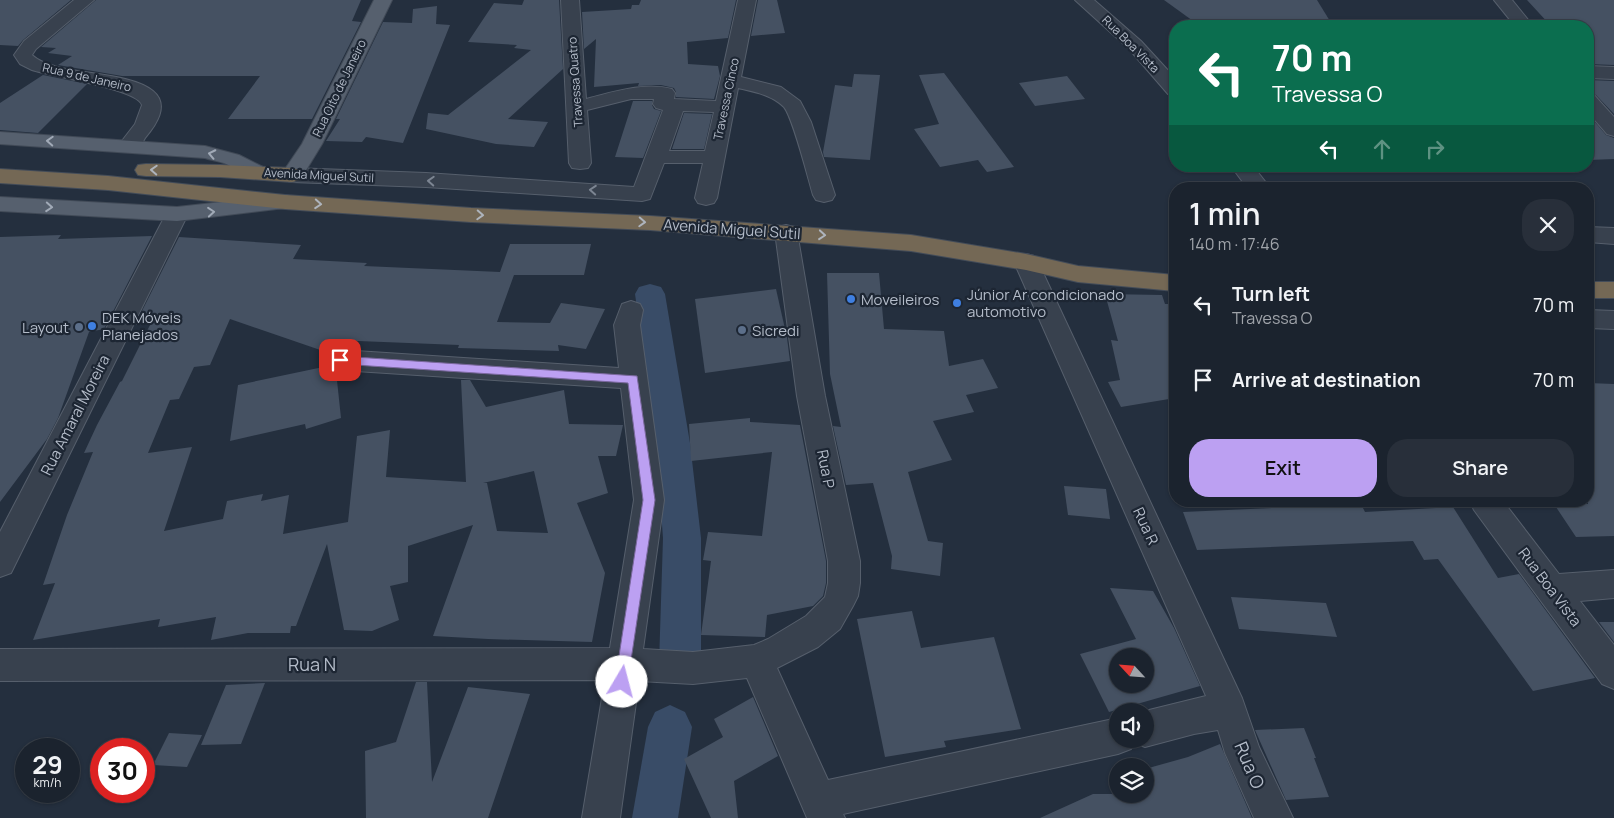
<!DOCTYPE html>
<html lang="en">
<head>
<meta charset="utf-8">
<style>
  body { margin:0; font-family:Manrope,sans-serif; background:#282f3a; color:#f1f3f6; height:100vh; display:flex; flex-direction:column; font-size:19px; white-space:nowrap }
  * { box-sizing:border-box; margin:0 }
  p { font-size:16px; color:#a0a4aa }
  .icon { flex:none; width:28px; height:28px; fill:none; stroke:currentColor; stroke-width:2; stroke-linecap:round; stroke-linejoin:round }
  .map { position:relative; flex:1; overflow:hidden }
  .details { position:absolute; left:1169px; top:182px; width:425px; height:325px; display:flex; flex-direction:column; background:#1b232e; border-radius:20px; box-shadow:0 1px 4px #0004,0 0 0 1px #39404a }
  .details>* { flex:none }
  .top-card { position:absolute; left:1169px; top:20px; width:425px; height:152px; border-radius:20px; box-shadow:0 1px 4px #0004,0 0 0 1px #39404a; background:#0b6e4f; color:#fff; overflow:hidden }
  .needle { width:32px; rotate:296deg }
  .buttons { position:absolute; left:1109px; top:648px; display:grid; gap:10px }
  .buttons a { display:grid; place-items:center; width:45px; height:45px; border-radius:50%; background:#1b232e; box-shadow:0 1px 4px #0004,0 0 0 1px #39404a; font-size:25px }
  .speed { position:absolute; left:15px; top:738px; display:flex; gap:10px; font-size:25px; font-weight:700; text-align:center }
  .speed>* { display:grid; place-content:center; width:65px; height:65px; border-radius:50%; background:#1b232e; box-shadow:0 1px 4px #0004,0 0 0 1px #39404a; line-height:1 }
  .speed small { font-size:12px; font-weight:400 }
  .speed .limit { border:8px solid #d22; background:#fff; color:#111 }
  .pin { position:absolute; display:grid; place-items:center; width:42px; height:42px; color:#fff; margin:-21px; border-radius:10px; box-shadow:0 2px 8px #0006 }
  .me { position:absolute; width:55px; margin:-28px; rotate:8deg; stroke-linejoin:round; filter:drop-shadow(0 0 4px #0008) }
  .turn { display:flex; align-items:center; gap:18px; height:105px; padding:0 20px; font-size:22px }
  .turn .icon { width:65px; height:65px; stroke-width:2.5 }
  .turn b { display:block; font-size:35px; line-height:42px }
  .lanes { display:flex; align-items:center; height:48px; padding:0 20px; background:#0003; justify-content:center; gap:25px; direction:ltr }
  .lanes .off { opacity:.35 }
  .round { display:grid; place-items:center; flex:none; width:52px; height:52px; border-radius:20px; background:#282f3a }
  .head { display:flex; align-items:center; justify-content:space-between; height:85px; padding:0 20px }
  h1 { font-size:30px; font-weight:600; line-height:38px }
  .primary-button { display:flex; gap:10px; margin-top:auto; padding:10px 20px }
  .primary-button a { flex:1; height:58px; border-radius:20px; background:#bca0f2; color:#111; font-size:20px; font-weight:600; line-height:58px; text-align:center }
  .primary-button a+a { background:#282f3a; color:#f1f3f6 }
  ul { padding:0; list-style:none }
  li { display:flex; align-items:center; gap:15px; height:75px; padding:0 20px }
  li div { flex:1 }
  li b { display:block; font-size:19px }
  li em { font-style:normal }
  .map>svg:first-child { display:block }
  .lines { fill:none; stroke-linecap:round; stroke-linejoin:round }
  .canal { fill:#394c67; fill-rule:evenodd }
  .building { fill:#455162; fill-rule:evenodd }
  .minor-casing { stroke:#565f6c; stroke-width:2 }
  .major-casing { stroke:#414a57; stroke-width:2 }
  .highway-casing { stroke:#434c59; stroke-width:2 }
  .minor { fill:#38414e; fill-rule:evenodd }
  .major { fill:#56606e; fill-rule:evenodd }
  .highway { fill:#746855; fill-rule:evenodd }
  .oneway { stroke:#a1aab7 }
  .oneway2 { stroke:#aeb4bd }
  .oneway3 { stroke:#7c8592 }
  .route { fill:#bca0f2; stroke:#7a689d }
  .shop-dot { fill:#3f7fe0; stroke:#1d2633; stroke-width:2 }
  .service-dot { fill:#5c6f8a; stroke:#1d2633; stroke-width:2 }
  .labels { text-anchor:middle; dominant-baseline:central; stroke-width:4.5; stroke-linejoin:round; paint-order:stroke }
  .far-street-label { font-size:12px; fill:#b4bcc9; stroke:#1d2633 }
  .street-label { font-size:15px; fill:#b4bcc9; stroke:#1d2633 }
  .poi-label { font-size:15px; fill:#b4bcc9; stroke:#1d2633; text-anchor:start }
  .near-street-label { font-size:18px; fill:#b4bcc9; stroke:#1d2633 }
</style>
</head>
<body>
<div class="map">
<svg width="1614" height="818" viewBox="0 0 1614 818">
  <rect width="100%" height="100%" fill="#242f3e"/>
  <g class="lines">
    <g class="canal">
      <path d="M650,284L661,287L665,294L690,443L701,538V664L695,678L680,684L665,678L659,664L663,538L656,443L635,294L639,287Z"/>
      <path d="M670,705L685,712L692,727L678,818H632L648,727L655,712Z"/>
    </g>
  </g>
  <g class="building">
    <path d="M0,0H71L23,40L18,46L0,45Z"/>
    <path d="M96,0H361L352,21L361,22L312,119H228L260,76H122L58,65L72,56L48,53L56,48L41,47Z"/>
    <path d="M524,0H559L563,69L508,119L548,122L534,147L496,144L426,129L428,113L448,115L531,50L514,48L517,45L468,42L494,3L522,5Z"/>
    <path d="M641,0H736L728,38L687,42L688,64L718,66L720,76L714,99L676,97V92L674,88L661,85L638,86L639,83L594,87L596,39L584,49L582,12L631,9L632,5H639Z"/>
    <path d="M758,0H777L785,33L751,36Z"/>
    <path d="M1164,0H1317L1333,26H1200Z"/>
    <path d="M1527,0H1614V65L1588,64V26H1551Z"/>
    <path d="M437,6L436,24L450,25L403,143L366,137L362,142L326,141L340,119H336L383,22L412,23L413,9Z"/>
    <path d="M944,73L1014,167L987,172L978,160L940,167L914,129L939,124L919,75Z"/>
    <path d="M854,74L880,75L870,160L824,157L823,152L835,85L852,87Z"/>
    <path d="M43,75L87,84L38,133L0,130V103Z"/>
    <path d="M1067,76L1085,99L1035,106L1019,83Z"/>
    <path d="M1588,80L1614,81V114L1596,95L1588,92Z"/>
    <path d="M633,101H652V105L654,109L661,111L643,158L615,157Z"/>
    <path d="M684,113L712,114L704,149H672Z"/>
    <path d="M1588,114L1606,135L1614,138V159L1588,160Z"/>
    <path d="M61,235L58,239L152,236L104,329L89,332L58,418L47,439L0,502V237Z"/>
    <path d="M179,237L301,245L293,259L367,263L364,266L500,272L510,244H591L584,275H514L497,322L550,323L561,303L605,309L586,349L558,345L559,351L458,348L459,345L333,340L334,350L329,353L230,319L210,365L194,367L179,399L170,400L148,453L192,447L164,531L223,519L227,501L263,494L261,501L289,495L283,534L348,522L357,436L390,430L386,477L466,482L461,380H470L486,407L564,390L569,424L623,425L616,456H598L608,493L577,503L605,573L592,642L488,639L433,636L473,525L408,546V582L390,586L399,620L372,631L344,630L327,544L296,626H291L290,633H248L211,640L216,617L158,627L160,619L33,640L55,583L43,585L67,515L93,452L84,453L97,425L120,382L122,381L151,323L135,325ZM534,471L548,533L497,531L487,483H483Z"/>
    <path d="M827,273H879L884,329L944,331L949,366L983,359L998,388L966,395L974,412L933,421L952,460L908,472L928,541L943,543L940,576L891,569L892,556L873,483L846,485L833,426L841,427L830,374Z"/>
    <path d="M776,289L787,338L790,361L705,373L695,299Z"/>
    <path d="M1105,294L1162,295L1165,304H1175V398L1121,407L1108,382L1120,380L1111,340L1118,341Z"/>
    <path d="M328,366L336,371L341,418L306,429L305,424L230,441L238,385Z"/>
    <path d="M1588,383L1614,384V536L1576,537L1554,504H1588Z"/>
    <path d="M750,418V422L800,425L826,561V583L823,596L813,606L767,615L765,637L701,635L711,561L703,560L708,532L762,536L772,452L691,461L689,424Z"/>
    <path d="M1064,486L1106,489L1110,519L1068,515Z"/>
    <path d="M1361,504L1365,512L1453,507L1498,578L1519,574L1595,678L1533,691L1438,559L1424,560L1413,541L1197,550L1183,512Z"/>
    <path d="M1110,588L1153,591L1174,628L1200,686L1109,712L1080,654L1136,639ZM1118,656H1145V684H1118Z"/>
    <path d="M1231,597L1326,603L1337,637L1239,629Z"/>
    <path d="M912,611L921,648L994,637L1021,729L944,741L946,747L885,757L857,619Z"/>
    <path d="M1599,622H1614V642Z"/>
    <path d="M416,682H427L432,782L468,687L530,694L488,818H366L365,751L396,742Z"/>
    <path d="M265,683L241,744L201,745L226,685Z"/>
    <path d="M753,697L778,756L734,781L738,818H711L684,759L723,737L714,719Z"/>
    <path d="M1304,728L1316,758H1314L1329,797L1286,800L1255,730Z"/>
    <path d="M169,733L202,735L187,767L153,765Z"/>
    <path d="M1220,744L1252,818H1040L1093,794H1145V769L1188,757Z"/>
  </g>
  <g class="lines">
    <g class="minor-casing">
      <g id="minor">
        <path d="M74,0H94L36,49L32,55C56,77 126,69 153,91C170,105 156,125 145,138C143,142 139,148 136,150C131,153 126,152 121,150L118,146L135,124L142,105C138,89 50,76 32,70L20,64L14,55L24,41Z"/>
        <path d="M561,0H579L586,99C614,92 643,82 672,89L675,93L674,99L716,101L738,0H756L741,77L781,87L800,101L811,122L835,195L832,200L824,202L816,200L813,195C808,178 793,118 784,107C772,95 755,92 738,88L717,198L714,203L706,205L698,203L695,198L703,163H664L650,199L642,201L426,187L292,182L284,180L281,175L284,170L292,168L426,173L634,187L663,110L656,108L653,104L654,99H631L587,110L591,163L588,168L580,169L572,168L569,163ZM683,111L714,112L705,151H669Z"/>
        <path d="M1075,0H1094L1141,41L1175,78V96L1168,94L1129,49Z"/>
        <path d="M1494,0H1512L1533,26H1515Z"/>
        <path d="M1588,66L1614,67V79L1588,78Z"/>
        <path d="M1588,94L1595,96L1614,117V136L1607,134L1588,112Z"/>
        <path d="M1231,166H1253L1271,189H1248Z"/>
        <path d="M177,207L185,209L188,214L11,573L0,577V532L166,214L169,209Z"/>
        <path d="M786,225L794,227L797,232L825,396L860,561V583L858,596L853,606L840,629L818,647L777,668L828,780L1118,718V739H1145V711L1206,696L1014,262L1018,256L1026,254L1034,256L1038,262L1242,698L1259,747L1293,818H1254L1225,753L1218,730L1194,734L1145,747L1133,742L1131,749L1118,754L843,814L845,818H807L747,678L693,684L639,681L620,818H582L605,680L0,681V649L610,648L634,500L621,388L340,370L331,367L327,360L331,353L340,350L619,368L614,325L622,304L631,301L640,304L643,310L640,325L664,500L643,649L693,652L754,645L768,639L806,616L825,597L828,583V561L797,396L775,232L778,227Z"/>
        <path d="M1588,227L1614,228V244L1588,242Z"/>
        <path d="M1588,310L1614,311V329L1588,328Z"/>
        <path d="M1470,501H1503L1559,574L1614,570V598L1580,601L1614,645V689L1602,684L1474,510Z"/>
      </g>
    </g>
    <g class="major-casing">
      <g id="major">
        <path d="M374,0H392L322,144L300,180L292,182L284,180L281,175L302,144Z"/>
        <path d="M0,132L205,146L239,155L265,168L268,173L265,178C248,182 239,169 224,163C218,161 211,160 205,158L0,144Z"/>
        <path d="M285,195L293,197L296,202L293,207L177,221L0,211V197L177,207Z"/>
      </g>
    </g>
    <g class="highway-casing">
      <g id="highway">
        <path d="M146,164L220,165L292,168L300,170L303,175L300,180L292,182L220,177L146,176L138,175L135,170L138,165Z"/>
        <path d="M0,169L108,176L285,195L471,208L650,216L911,235L1026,254L1078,266L1175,275V291L1078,282L1026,270L911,251L650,230L471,222L285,209L108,190L0,183Z"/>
        <rect x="1588" y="282" width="26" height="16"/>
      </g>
    </g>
    <use href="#minor" class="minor"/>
    <use href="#major" class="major"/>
    <use href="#highway" class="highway"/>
  </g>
  <defs><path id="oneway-chevron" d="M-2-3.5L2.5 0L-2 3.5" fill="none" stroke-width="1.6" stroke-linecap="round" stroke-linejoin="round" transform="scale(1.25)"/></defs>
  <g class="oneway">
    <use href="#oneway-chevron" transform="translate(50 141) rotate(-177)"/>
    <use href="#oneway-chevron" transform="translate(212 154) rotate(-168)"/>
    <use href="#oneway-chevron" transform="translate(49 207) rotate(4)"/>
    <use href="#oneway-chevron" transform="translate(211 212) rotate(-5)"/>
  </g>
  <g class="oneway2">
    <use href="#oneway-chevron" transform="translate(154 170) rotate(-177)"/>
    <use href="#oneway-chevron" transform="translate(318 204) rotate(4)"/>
    <use href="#oneway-chevron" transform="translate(480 215) rotate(3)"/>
    <use href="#oneway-chevron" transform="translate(642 222) rotate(3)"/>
    <use href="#oneway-chevron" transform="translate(822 235) rotate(5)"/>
  </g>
  <g class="oneway3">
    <use href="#oneway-chevron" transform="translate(431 181) rotate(-177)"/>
    <use href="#oneway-chevron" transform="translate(593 190) rotate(-176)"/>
  </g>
  <path class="route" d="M340,356L637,376L655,500L627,687L622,689L617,687L615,682L643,500L628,383L340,364L334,360Z"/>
  <g class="shop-dot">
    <circle cx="851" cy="299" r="5"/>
    <circle cx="957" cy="303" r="5"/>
    <circle cx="92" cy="326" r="5"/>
  </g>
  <g class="service-dot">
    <circle cx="79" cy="327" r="5"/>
    <circle cx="742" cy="330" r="5"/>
  </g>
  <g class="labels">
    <g class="far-street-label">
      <text transform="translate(1131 44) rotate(45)">Rua Boa Vista</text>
      <text transform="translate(87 77) rotate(13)">Rua 9 de Janeiro</text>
      <text transform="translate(575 82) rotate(-94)">Travessa Quatro</text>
      <text transform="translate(339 88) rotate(-64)">Rua Oito de Janeiro</text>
      <text transform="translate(726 99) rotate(-78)">Travessa Cinco</text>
      <text transform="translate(319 175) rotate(3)">Avenida Miguel Sutil</text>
    </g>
    <g class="street-label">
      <text transform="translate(732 229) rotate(4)">Avenida Miguel Sutil</text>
      <text transform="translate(75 415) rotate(-63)">Rua Amaral Moreira</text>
      <text transform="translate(826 469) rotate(79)">Rua P</text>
      <text transform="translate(1146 526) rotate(65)">Rua R</text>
      <text transform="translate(1550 587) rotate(53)">Rua Boa Vista</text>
    </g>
    <g class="poi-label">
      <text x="967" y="294">Júnior Ar condicionado<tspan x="967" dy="17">automotivo</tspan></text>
      <text x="861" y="299">Moveileiros</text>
      <text x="102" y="317">DEK Móveis<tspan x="102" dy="17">Planejados</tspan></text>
      <text x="69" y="327" text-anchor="end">Layout</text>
      <text x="752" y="330">Sicredi</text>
    </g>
    <g class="near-street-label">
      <text x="312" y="664">Rua N</text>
      <text transform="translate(1250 765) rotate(67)">Rua O</text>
    </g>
  </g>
</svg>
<div class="buttons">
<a><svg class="needle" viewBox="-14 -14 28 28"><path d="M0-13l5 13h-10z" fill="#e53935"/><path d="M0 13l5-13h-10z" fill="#a0a4aa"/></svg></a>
<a><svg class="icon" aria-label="sound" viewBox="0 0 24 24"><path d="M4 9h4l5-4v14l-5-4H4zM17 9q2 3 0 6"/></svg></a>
<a><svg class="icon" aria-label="layers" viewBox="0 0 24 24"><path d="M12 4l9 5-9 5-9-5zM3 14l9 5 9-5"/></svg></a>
</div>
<div class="speed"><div>29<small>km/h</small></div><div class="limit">30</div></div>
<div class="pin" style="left:340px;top:360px;background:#d93025"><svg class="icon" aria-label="arrive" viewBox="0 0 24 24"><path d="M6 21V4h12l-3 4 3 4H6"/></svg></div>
<svg class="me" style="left:622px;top:682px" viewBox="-20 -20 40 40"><circle r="19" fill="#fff"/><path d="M0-13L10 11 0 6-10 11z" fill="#bca0f2"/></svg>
<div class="top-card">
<div class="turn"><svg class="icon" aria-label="left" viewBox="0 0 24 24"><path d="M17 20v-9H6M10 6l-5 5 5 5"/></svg><div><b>70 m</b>Travessa O</div></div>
<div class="lanes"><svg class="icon" aria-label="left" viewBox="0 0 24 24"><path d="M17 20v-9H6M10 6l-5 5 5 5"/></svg><svg class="icon off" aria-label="ahead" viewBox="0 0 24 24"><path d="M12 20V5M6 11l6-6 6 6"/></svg><svg class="icon off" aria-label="right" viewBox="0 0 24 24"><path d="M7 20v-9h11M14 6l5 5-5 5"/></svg></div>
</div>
<section class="details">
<div class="head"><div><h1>1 min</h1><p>140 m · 17:46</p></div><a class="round"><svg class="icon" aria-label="close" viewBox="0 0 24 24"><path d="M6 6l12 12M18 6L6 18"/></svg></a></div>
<ul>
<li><svg class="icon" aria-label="left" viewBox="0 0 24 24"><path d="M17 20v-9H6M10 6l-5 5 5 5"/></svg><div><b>Turn left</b><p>Travessa O</p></div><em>70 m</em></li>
<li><svg class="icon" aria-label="arrive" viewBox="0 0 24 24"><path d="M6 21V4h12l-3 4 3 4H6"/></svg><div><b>Arrive at destination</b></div><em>70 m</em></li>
</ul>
<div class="primary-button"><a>Exit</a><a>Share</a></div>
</section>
</div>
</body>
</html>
